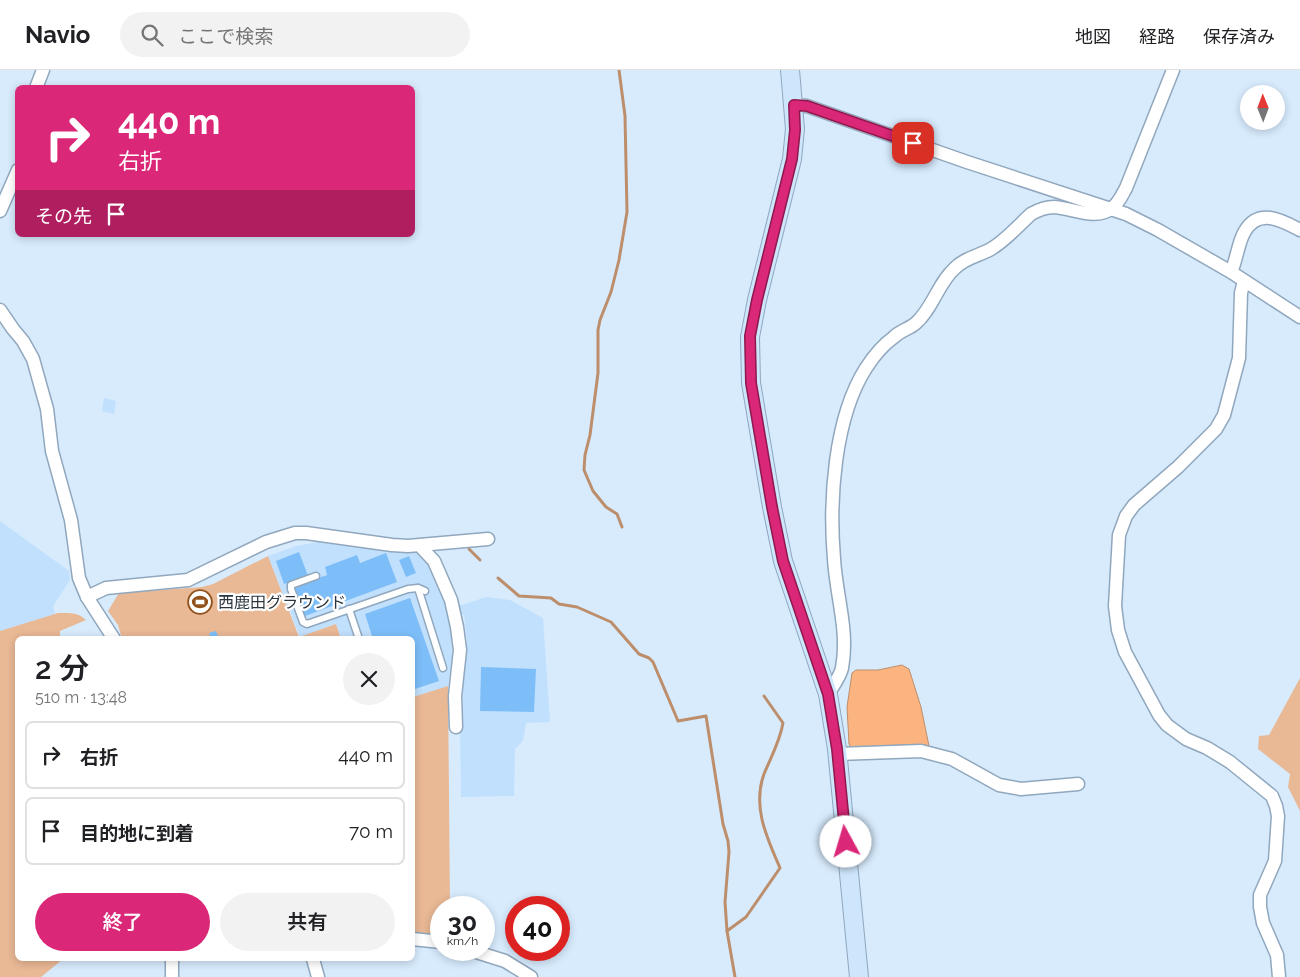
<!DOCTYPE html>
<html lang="ja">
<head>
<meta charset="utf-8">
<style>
  body { margin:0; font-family:Raleway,"Noto Sans JP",sans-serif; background:#f2f2f2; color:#202124; height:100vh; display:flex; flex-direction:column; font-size:19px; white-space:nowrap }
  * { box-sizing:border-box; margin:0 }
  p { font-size:16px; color:#757577 }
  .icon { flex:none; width:28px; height:28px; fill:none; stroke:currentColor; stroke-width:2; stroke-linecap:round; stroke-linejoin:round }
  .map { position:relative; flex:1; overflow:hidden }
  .side { position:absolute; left:15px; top:566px; width:400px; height:325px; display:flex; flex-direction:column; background:#fff; border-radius:8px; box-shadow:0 2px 8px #0003 }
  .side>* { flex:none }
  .banner { position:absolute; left:15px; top:15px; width:400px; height:152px; border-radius:8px; box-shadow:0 2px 8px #0003; background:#db2777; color:#fff; overflow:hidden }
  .needle { width:32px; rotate:359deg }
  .buttons { position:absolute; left:1240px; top:15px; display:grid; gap:10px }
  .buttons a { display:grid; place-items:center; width:45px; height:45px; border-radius:50%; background:#fff; box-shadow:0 2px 8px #0003; font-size:25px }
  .speed { position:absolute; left:430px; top:826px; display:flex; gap:10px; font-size:25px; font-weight:700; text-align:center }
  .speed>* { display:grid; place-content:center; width:65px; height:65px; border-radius:50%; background:#fff; box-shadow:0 2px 8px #0003; line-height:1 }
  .speed small { font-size:12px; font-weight:400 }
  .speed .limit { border:8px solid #d22; background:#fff; color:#111 }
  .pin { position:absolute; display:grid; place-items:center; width:42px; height:42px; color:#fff; margin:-21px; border-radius:10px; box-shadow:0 2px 8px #0006 }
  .me { position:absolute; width:55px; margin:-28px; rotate:354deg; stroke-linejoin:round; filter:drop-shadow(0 0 4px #0008) }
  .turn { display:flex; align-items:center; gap:18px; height:105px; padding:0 20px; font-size:22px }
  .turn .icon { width:65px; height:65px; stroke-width:2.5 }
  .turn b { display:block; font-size:35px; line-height:42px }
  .then { display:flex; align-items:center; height:48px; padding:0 20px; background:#0003; gap:10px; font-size:19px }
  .round { display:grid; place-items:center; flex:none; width:52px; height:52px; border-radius:26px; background:#f2f2f2 }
  .summary { display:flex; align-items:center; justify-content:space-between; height:85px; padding:0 20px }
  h1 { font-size:30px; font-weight:600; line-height:38px }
  .cta { display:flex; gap:10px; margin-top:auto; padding:10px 20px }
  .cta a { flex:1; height:58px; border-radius:30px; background:#db2777; color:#fff; font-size:20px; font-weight:600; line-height:58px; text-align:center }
  .cta a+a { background:#f2f2f2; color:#202124 }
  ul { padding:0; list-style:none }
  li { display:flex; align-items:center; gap:15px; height:68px; margin:0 10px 8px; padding:0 10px; border:2px solid #e0e0e0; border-radius:8px }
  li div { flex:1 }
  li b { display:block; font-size:19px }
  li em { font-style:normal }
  header { display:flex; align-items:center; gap:30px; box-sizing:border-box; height:70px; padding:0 25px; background:#fff; border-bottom:1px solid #e0e0e0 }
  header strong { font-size:24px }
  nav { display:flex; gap:28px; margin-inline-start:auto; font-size:18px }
  .search { width:350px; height:45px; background:#f2f2f2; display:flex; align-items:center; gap:12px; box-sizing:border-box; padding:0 18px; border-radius:28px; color:#757577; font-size:19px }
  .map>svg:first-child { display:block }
  .built { fill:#c1e0fd }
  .green { fill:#e9b895 }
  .water { fill:#fbb480; stroke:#bd8e6c }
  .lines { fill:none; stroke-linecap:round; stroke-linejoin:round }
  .stream { stroke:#bd8e6c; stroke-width:3 }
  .building { fill:#7dbef9 }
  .lane-casing { stroke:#90a7bd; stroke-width:9 }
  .street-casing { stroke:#90a7bd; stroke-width:15 }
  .secondary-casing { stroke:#90a7bd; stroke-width:20 }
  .lane { stroke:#fff; stroke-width:6 }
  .street { stroke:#fff; stroke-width:12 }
  .secondary { stroke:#cde6fb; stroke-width:18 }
  .route-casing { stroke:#8e194d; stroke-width:12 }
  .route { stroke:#db2777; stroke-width:9 }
  .labels { text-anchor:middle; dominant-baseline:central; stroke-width:4.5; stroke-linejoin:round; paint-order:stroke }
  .poi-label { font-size:16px; fill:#2c363f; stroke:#fff; text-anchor:start }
</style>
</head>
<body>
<header>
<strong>Navio</strong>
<div class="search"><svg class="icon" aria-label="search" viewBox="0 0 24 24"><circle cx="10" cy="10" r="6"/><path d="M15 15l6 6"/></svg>ここで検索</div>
<nav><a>地図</a><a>経路</a><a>保存済み</a></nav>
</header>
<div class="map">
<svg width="1300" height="907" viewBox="0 0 1300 907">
  <rect width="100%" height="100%" fill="#d7ebfd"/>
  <g class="built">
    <path d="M104,328L116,331L114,344L102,341Z"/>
    <path d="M0,451L69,501L70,510L53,536L55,544L0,561Z"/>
    <path d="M318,472L385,481L425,483L446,533L462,535L486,527L510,530L543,548L550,652L526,653L523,671L515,679L514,726L461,727L460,659L463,656V617L467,573L464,545H451L452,587L448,616L413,627L412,569H341L336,554L300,567L268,486L296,476Z"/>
  </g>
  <g class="green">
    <path d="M268,486L299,567L336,554L341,569H122L118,555L108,541L119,523L202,517L213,514Z"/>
    <path d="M58,543C69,543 78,542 86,550L60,561V569H18V889H63L41,907H0V561Z"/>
    <path d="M1300,608V741L1288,717L1290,704L1258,679L1259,666L1269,665Z"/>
    <path d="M448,616L450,837L441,838V864L413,863V627Z"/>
  </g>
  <path class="water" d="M902,595L909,599L921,637L929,676L902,675L851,678L849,674L847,637L852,603L856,600H878Z"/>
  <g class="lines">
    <g class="stream">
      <path d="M619,0L625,46L627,142L619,190L611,222L600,250L598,260V303L590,365L585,385L584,400L593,421L606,437L617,444L622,457"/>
      <path d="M469,479L480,490"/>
      <path d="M498,508L519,526L551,528L559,534L577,537L611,552L639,584L649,588L653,592L678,651L706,646L723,754L728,771L729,782L725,832L727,861L735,907"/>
      <path d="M727,861L746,847L780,798C767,768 752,737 764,704C771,687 780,671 783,653L764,626"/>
    </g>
  </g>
  <g class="building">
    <path d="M299,482L308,506L284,514L276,491Z"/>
    <path d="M386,483L397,512L305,546L294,517L327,505L325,497L357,485L360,493Z"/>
    <path d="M409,486L416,503L406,507L399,490Z"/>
    <path d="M410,528L439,611L412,620V569H373L365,544Z"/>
    <path d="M216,561L219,569H211L209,563Z"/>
    <path d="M481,597L536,599L534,642L480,641Z"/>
  </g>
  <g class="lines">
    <g class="lane-casing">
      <g id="lane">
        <path d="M316,506L291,515V519L303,552L307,554L408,519L418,518L425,521"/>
        <path d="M418,518L443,598"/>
        <path d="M349,539L359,569"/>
      </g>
    </g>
    <g class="street-casing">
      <g id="street">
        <path d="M36,18L43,0"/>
        <path d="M794,35L807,36L967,92L1126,144L1158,160L1231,202L1300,247"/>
        <path d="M0,141L18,100"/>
        <path d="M1231,202C1237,189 1238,172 1245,161C1259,137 1283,151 1300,160"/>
        <path d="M1244,211L1241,223L1239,288L1224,345L1216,359L1178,397L1134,435L1126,446L1119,465L1115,536L1118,560L1125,582L1159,645L1167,655L1186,669L1207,678L1230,692L1272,726L1276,736L1278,746L1275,791L1260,825V837L1263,853L1277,885L1279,907"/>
        <path d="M0,240L13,259L23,271L33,289L47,339L52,381L71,450L79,508L87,527L114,569"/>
        <path d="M420,476L434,491L451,530L457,557L460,580L455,626L456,657"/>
        <path d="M87,527L106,518L188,510L266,472L295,463H306L392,475L408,476L488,469"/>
        <path d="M828,624C833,616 840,607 842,598C849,561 836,525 834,489C829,431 834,348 866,298C873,287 883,275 894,267C900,261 909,259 916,253C933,238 938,213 955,198C966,187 979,186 991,179C1006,170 1019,155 1031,144C1038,140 1045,137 1054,137C1072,138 1096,151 1112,138C1119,133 1122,125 1126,118L1173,0"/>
        <path d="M838,684L921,681L952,689L999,715L1021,719L1078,714"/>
        <path d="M412,869L441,872"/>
        <path d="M470,880L505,891L531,907"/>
        <path d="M313,889L318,907"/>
        <path d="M172,907V889"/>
      </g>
    </g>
    <g class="secondary-casing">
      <path id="secondary" d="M790,0L795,59L792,89L757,230L750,267L751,313L772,437L783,491L828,624L837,679L859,907"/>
    </g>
    <use href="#lane" class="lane"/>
    <use href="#street" class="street"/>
    <use href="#secondary" class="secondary"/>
  </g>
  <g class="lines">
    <g class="route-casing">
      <path id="route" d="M846,772L837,679L828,624L783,491L772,437L751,313L750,266L757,230L792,89L795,60L794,35L807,36L913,73"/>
    </g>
    <use href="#route" class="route"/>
  </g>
  <defs>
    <g id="stadium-ring" transform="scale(1.25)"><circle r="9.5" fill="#fff" stroke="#93531d" stroke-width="1.5"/><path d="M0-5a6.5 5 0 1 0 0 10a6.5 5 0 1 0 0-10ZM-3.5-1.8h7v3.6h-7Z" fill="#93531d"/></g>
  </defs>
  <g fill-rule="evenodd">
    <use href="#stadium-ring" x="200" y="532"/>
  </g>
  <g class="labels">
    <g class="poi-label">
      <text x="218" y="532">西鹿田グラウンド</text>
    </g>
  </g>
</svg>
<div class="buttons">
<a><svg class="needle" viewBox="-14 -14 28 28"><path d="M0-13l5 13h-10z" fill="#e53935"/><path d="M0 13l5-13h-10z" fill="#757577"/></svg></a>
</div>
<div class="speed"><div>30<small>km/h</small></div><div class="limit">40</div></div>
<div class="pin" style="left:913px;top:73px;background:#d93025"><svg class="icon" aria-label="arrive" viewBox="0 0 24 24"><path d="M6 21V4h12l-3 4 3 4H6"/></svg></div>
<svg class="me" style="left:846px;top:772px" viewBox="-20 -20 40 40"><circle r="19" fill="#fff"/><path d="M0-13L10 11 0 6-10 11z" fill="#db2777"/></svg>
<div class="banner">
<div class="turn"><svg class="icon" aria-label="right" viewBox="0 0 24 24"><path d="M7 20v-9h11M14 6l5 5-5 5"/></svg><div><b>440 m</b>右折</div></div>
<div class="then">その先<svg class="icon" aria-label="arrive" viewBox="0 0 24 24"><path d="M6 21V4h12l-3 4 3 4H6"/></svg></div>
</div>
<section class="side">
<div class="summary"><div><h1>2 分</h1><p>510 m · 13:48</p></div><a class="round"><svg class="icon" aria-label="close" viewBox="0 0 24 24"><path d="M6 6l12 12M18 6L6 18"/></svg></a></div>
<ul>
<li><svg class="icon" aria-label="right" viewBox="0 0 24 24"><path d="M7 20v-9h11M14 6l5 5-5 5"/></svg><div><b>右折</b></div><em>440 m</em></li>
<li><svg class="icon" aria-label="arrive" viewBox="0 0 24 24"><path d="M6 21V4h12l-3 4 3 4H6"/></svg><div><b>目的地に到着</b></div><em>70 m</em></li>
</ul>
<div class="cta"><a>終了</a><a>共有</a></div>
</section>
</div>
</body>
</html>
